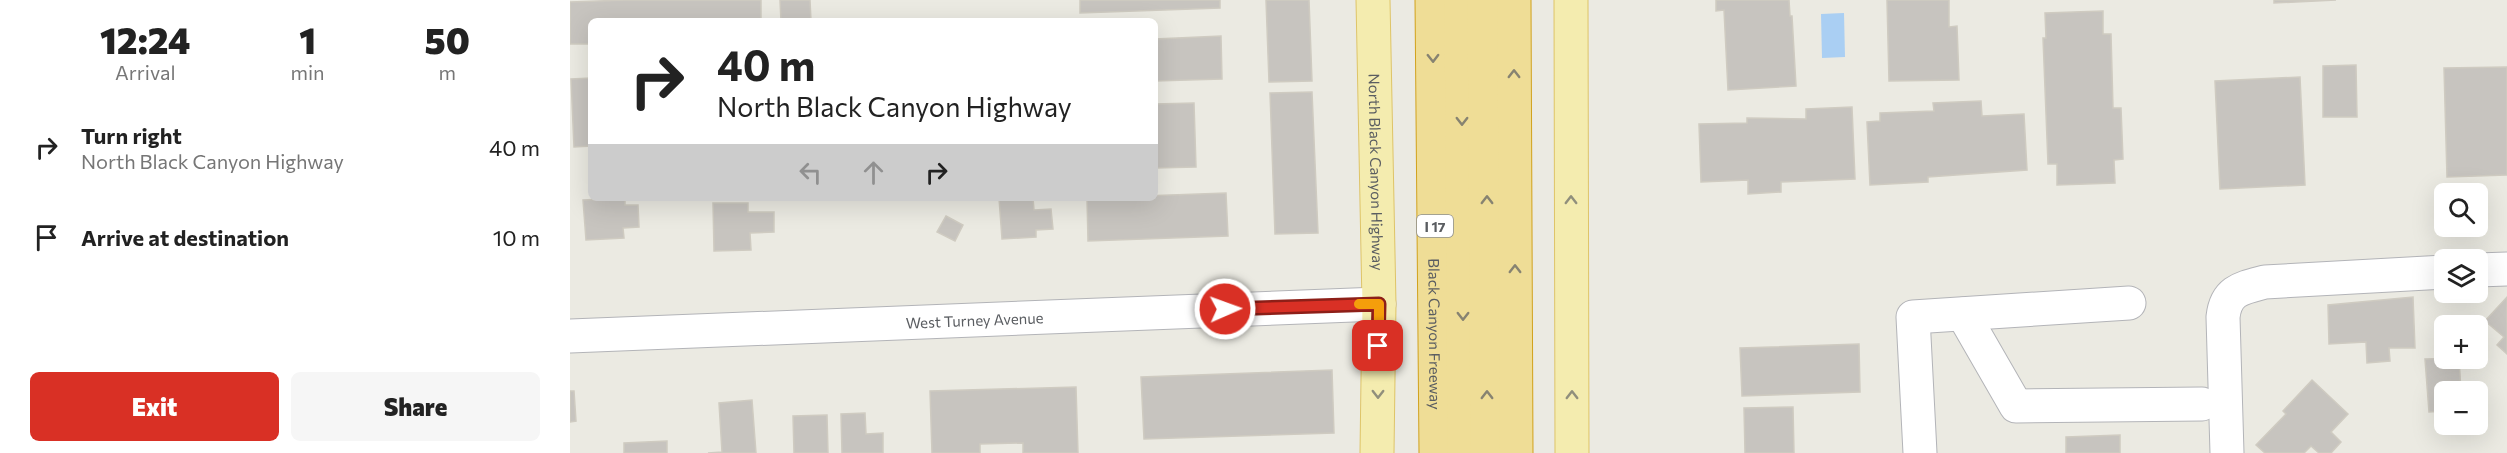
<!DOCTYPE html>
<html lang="en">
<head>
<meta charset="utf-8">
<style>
  body { margin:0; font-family:Commissioner,sans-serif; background:#f6f6f6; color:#222; height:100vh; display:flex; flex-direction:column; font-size:22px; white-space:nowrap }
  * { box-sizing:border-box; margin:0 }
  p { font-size:20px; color:#767676 }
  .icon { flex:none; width:33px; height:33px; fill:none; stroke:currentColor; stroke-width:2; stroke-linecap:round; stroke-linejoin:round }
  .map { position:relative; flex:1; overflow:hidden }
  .details { display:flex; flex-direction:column; background:#fff; width:570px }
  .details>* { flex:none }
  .top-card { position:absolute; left:18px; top:18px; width:570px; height:183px; border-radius:9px; box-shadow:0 6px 24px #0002; background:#fff; color:#222; overflow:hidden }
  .buttons { position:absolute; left:1864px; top:183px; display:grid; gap:12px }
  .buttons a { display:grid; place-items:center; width:54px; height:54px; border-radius:9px; background:#fff; box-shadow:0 6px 24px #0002; font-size:30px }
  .pin { position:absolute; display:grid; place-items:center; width:51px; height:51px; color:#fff; margin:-26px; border-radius:12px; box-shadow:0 3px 9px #0006 }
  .me { position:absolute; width:66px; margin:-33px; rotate:88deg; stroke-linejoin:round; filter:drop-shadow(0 0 4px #0008) }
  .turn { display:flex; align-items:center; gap:21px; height:126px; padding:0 30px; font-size:27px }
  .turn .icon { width:78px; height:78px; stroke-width:2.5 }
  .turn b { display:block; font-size:42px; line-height:51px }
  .lanes { display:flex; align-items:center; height:57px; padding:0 30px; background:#0003; justify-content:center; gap:30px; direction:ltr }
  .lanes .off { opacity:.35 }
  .eta { display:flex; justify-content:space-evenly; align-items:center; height:102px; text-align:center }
  .eta b { font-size:36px; font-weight:800; line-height:42px }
  .action { display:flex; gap:12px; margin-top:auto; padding:12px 30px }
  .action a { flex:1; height:69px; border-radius:9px; background:#d93025; color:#fff; font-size:24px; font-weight:800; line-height:69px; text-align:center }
  .action a+a { background:#f6f6f6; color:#222 }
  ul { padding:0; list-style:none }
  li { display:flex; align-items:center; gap:18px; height:90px; padding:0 30px }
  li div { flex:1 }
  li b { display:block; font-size:22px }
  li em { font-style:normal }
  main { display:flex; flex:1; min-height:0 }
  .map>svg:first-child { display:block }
  .water { fill:#aacff3 }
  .building { fill:#c7c4bf; stroke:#cfcbc1; stroke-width:1.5 }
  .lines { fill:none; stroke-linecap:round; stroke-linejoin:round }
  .minor-casing { stroke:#b3b4b8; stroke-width:35 }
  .major-casing { stroke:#dec468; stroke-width:35 }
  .highway-casing { stroke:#d1a21d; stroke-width:35 }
  .minor { stroke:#fff; stroke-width:33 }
  .major { stroke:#f4ecaf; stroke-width:33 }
  .highway { stroke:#efdd96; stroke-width:33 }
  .oneway { stroke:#878371 }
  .oneway2 { stroke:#908f7c }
  .route-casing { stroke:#8d1f18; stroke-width:15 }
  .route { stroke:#d93025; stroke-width:10 }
  .slow { stroke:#f59e0b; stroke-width:10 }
  .labels { text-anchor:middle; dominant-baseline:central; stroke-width:4.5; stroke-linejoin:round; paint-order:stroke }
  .shield { fill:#fff; stroke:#8c8e90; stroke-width:1.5 }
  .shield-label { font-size:14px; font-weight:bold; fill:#5a5d61 }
  .street-label { font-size:15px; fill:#5a5d61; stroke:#fff }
</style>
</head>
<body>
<main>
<section class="details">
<div class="eta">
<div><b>12:24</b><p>Arrival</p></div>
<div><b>1</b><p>min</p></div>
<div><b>50</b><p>m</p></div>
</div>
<ul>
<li><svg class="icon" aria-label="right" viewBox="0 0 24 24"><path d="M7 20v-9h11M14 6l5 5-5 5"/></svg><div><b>Turn right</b><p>North Black Canyon Highway</p></div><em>40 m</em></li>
<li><svg class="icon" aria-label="arrive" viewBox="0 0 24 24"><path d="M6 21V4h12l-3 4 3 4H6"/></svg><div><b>Arrive at destination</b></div><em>10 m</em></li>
</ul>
<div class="action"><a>Exit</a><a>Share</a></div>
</section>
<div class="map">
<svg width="1937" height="453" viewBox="0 0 1937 453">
  <rect width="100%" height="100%" fill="#ebeae2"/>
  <path class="water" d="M1274,13L1275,57L1252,58L1251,14Z"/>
  <g class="building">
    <path d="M55,0H191V21H21V44H0V2Z"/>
    <path d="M210,0H240L241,21H211Z"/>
    <path d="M510,0H650V8L510,13Z"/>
    <path d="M696,0H739L742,81L699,82Z"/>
    <path d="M1146,0H1219L1220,16H1222L1226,86L1158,90L1154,10L1146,11Z"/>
    <path d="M1317,0H1379V27L1387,26L1389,80L1319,81Z"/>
    <path d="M1704,0H1766L1704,3Z"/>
    <path d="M1533,11V34H1541L1543,108H1551L1553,159L1544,160L1545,183L1487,185V164H1478L1473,38H1476L1475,13Z"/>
    <path d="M651,36L652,79L585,81V39Z"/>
    <path d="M1786,65L1787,117H1753V66Z"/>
    <path d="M1937,67V175L1877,177L1874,68Z"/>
    <path d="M1730,77L1735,185L1650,189L1645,81Z"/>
    <path d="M21,78V146L4,147L1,79Z"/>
    <path d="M742,92L748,233L705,234L700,93Z"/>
    <path d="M1411,101L1412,116L1454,114L1457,170L1358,177V182L1300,185L1297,122L1310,121V113L1364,111L1363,103Z"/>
    <path d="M624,103L626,167L585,168V104Z"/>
    <path d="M1282,107L1285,179L1211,182V192L1178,194V180L1131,182L1129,124L1177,123V118L1236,119V109Z"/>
    <path d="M656,193L658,236L518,241L517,198Z"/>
    <path d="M55,198V205H68L69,227L53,228L54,238L16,240L13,200Z"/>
    <path d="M429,198H463L464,210L481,209L483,229L466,230V237L432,239Z"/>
    <path d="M143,203H178V212H204V232L180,233L181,250L144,251Z"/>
    <path d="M376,216L393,225L385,241L367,232Z"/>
    <path d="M1843,297L1845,348H1819L1820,361L1797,363L1796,342L1759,344L1758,305Z"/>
    <path d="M1937,297V354L1927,345L1934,337L1915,321Z"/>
    <path d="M1289,344L1290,392L1172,396L1170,348Z"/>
    <path d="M1889,358L1891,392H1875V411L1859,412L1855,359Z"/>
    <path d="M762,370L764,433L574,439L571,377Z"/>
    <path d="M1742,380L1778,414L1761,432L1771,442L1761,453H1749L1741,446L1734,453H1695L1686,445L1716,414L1713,411Z"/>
    <path d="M506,387L508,453H453V443L410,444V453H362L360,391Z"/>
    <path d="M0,391H4L6,421L0,422Z"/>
    <path d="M182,400L186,453H138L152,452L149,403Z"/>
    <path d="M1223,407L1224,453H1175L1174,408Z"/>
    <path d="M295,413L296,434L313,433V453H272L271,414Z"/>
    <path d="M257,415L258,453H224L223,416Z"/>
    <path d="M1550,435V453H1496V437Z"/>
    <path d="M97,441V453H54V443Z"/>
  </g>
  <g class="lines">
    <g class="minor-casing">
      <g id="minor">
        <path d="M1908,270L1937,269"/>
        <path d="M1393,314L1446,406L1632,404"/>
        <path id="s1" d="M0,336L809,304"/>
        <path d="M1350,453L1343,317L1559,303"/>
        <path d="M1657,453L1653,317C1656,290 1672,288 1695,282L1875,272"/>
      </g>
    </g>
    <g class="major-casing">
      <g id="major">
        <path id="s2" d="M803,0L809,304L807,453"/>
        <path d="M1001,0L1002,453"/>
      </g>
    </g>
    <g class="highway-casing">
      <g id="highway">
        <path id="s3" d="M862,0L866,453"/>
        <path d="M891,0L894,453"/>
        <path d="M914,0L917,453"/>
        <path d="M944,0L946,453"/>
      </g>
    </g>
    <use href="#minor" class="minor"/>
    <use href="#major" class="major"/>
    <use href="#highway" class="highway"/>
  </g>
  <defs><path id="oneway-chevron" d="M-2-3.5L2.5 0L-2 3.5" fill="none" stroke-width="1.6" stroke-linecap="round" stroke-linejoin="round" transform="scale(1.5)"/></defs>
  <g class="oneway">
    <use href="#oneway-chevron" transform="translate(863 58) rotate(89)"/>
    <use href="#oneway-chevron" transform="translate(944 74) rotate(-90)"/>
    <use href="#oneway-chevron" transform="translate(892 121) rotate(90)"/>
    <use href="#oneway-chevron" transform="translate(917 200) rotate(-90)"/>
    <use href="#oneway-chevron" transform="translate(945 269) rotate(-90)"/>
    <use href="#oneway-chevron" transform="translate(893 316) rotate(90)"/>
    <use href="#oneway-chevron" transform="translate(917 395) rotate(-90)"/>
  </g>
  <g class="oneway2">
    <use href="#oneway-chevron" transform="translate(1001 200) rotate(-90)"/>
    <use href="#oneway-chevron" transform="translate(808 394) rotate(90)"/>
    <use href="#oneway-chevron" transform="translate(1002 395) rotate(-90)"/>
  </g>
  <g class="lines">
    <g class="route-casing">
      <path id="route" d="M655,309L809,304L808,346"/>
    </g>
    <use href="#route" class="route"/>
    <path class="slow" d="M789,304H809V324"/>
  </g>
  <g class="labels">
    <rect class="shield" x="847" y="215" width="36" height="22" rx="4.5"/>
    <g class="shield-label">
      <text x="865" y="226">I 17</text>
    </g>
    <g class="street-label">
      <text stroke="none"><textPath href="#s2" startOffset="172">North Black Canyon Highway</textPath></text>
      <text stroke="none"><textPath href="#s1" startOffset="405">West Turney Avenue</textPath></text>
      <text stroke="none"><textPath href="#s3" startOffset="334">Black Canyon Freeway</textPath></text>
    </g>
  </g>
</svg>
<div class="buttons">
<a><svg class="icon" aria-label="search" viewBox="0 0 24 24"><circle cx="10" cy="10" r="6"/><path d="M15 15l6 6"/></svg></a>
<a><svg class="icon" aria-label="layers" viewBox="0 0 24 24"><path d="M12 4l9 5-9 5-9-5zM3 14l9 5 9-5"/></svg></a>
<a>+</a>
<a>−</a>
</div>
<div class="pin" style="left:808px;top:346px;background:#d93025"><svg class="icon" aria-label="arrive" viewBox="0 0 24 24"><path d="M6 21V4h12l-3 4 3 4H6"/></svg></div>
<svg class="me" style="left:655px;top:309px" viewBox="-20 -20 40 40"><circle r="17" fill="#d93025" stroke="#fff" stroke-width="3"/><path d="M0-11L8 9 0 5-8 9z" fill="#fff"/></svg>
<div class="top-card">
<div class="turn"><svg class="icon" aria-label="right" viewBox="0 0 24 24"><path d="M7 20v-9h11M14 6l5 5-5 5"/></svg><div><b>40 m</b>North Black Canyon Highway</div></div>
<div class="lanes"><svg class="icon off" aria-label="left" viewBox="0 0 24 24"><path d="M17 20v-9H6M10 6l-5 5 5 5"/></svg><svg class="icon off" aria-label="ahead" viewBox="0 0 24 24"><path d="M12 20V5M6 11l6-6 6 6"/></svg><svg class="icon" aria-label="right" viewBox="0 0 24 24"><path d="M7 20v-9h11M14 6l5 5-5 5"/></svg></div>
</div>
</div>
</main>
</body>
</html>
